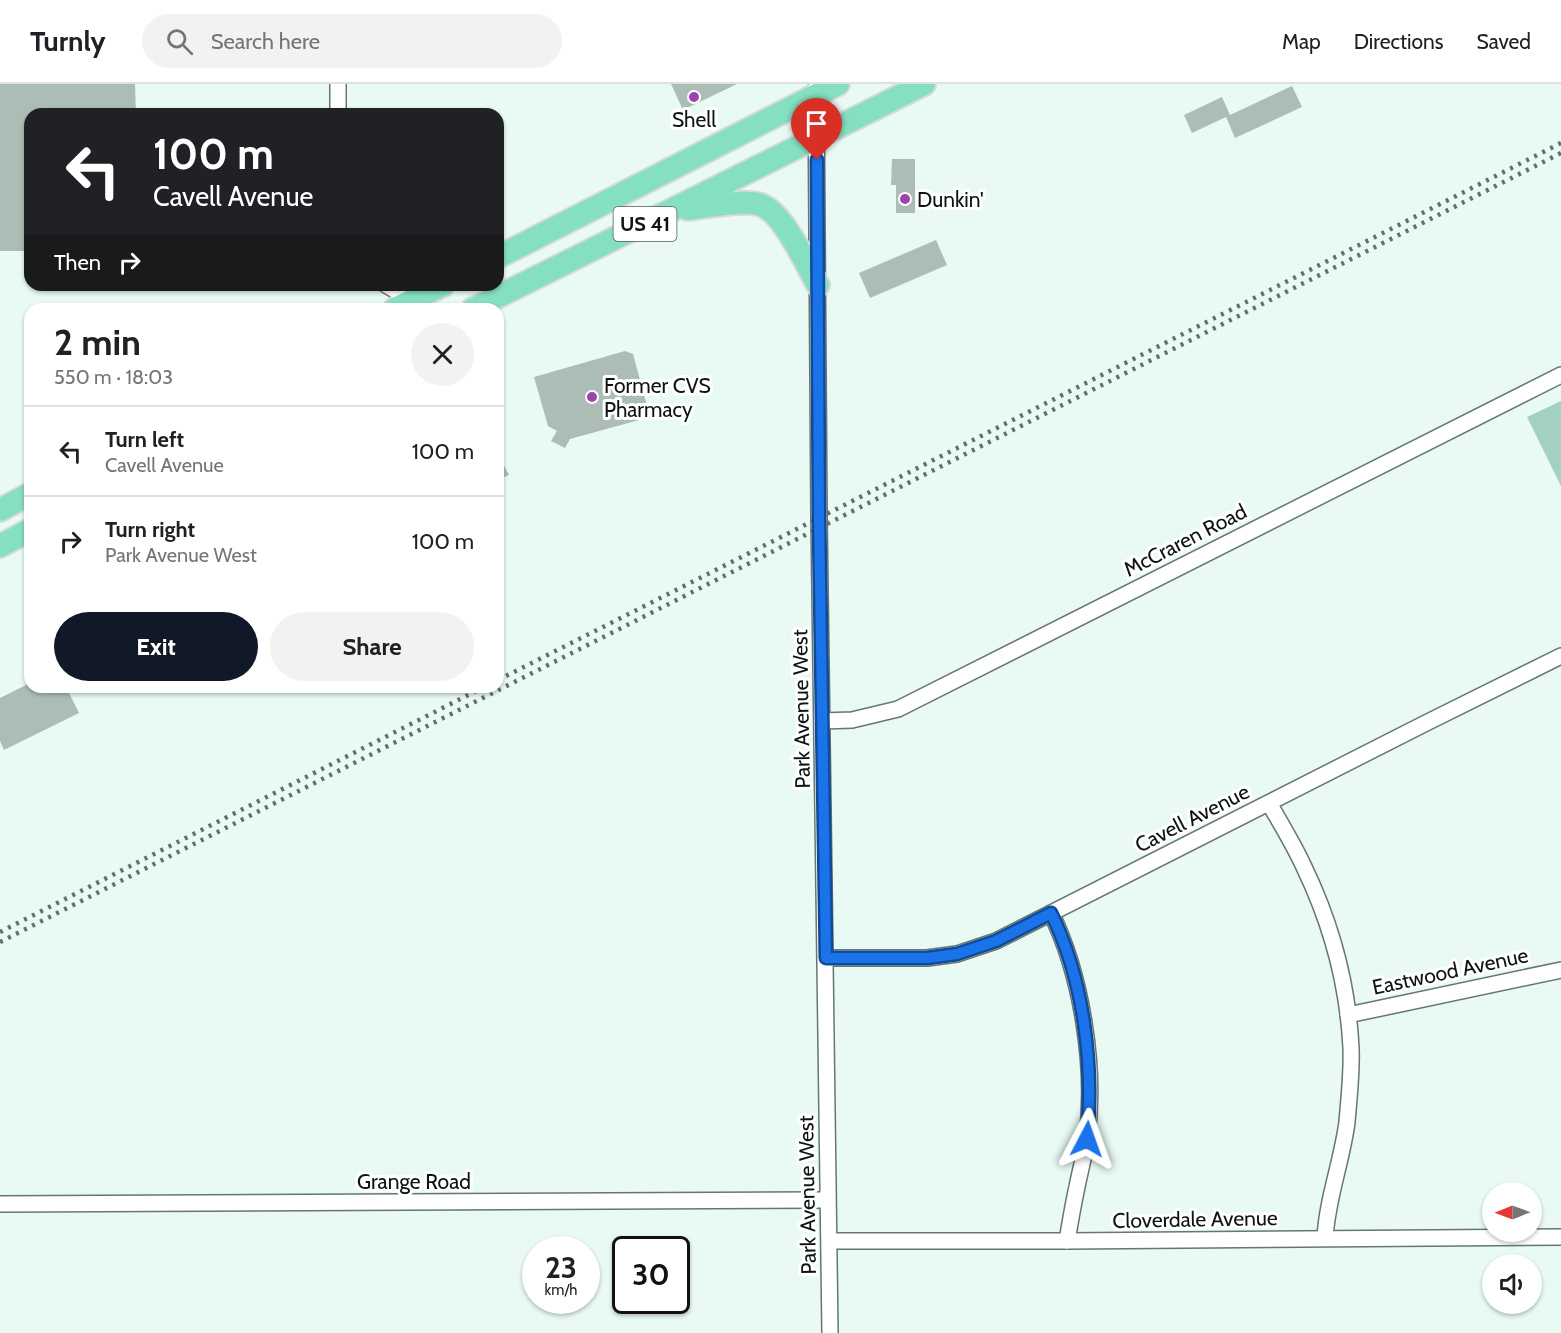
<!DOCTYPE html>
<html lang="en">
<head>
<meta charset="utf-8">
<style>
  body { margin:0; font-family:Cabin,sans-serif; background:#f2f2f2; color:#202124; height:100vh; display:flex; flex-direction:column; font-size:22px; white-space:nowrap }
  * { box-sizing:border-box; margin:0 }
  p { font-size:20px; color:#757577 }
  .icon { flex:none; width:33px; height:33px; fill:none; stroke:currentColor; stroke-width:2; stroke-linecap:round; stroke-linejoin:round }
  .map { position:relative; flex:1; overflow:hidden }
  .panel { position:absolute; left:24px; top:219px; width:480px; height:390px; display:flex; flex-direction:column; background:#fff; border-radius:18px; box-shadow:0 2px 4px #0004 }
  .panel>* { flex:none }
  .banner { position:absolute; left:24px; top:24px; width:480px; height:183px; border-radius:18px; box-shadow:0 2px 4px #0004; background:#202124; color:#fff; overflow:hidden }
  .needle { width:39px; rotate:269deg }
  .tools { position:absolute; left:1482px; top:1098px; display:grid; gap:12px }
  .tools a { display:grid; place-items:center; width:60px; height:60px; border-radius:50%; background:#fff; box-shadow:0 2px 4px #0004; font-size:30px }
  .speed { position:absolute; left:522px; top:1152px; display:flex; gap:12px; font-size:30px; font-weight:700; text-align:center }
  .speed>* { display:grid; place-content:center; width:78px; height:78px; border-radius:50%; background:#fff; box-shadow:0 2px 4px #0004; line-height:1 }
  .speed small { font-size:15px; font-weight:400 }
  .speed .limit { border:3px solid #111; border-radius:9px; background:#fff; color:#111 }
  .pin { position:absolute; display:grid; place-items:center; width:51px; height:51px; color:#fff; margin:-62px -26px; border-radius:50% 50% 50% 0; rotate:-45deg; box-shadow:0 0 6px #0007 }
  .pin .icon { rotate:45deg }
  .me { position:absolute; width:66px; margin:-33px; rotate:4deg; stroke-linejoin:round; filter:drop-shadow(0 0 4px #0008) }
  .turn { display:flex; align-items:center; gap:21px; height:126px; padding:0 30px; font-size:27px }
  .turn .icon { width:78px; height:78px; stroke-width:2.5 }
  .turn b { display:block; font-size:42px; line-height:51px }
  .then { display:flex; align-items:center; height:57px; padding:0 30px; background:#0003; gap:12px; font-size:22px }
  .round { display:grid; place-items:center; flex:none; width:63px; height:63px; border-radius:32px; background:#f2f2f2 }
  .summary { display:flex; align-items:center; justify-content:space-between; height:102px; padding:0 30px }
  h1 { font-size:36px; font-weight:800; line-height:45px }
  .primary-button { display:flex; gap:12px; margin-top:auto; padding:12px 30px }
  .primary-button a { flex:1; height:69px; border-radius:36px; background:#111827; color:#fff; font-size:24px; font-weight:800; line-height:69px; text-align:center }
  .primary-button a+a { background:#f2f2f2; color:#202124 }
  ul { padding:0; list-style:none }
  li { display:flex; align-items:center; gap:18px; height:90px; padding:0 30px; border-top:2px solid #e0e0e0 }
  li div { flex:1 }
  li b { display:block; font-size:22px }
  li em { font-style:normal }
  header { display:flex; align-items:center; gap:36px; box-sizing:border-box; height:84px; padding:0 30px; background:#fff; border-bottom:2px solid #e0e0e0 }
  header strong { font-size:28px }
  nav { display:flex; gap:33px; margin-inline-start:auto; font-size:21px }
  .search { width:420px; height:54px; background:#f2f2f2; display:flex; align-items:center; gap:15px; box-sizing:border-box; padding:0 21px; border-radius:33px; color:#757577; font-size:22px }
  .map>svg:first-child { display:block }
  .green { fill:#a3d1c0 }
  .building { fill:#acbdb6 }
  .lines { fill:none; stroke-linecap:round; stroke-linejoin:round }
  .minor-casing { stroke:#667670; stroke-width:18 }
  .highway-casing { stroke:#d8d9d9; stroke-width:26 }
  .minor { stroke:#fff; stroke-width:15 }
  .highway { stroke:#85e0c1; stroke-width:22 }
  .rail { stroke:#65706c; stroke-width:4.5; stroke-dasharray:3 6; stroke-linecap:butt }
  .route-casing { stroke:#114b97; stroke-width:15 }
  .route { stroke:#1a73e8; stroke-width:10 }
  .poi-dot { fill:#9c43af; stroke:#fff; stroke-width:2 }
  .labels { text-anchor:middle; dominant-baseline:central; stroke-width:6; stroke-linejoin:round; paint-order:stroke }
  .shield { fill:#fff; stroke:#565a59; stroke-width:1.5 }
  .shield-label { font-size:20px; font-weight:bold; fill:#0e1412 }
  .poi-label { font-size:21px; fill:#0e1412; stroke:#fff; text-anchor:start }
  .street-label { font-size:21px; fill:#0e1412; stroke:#fff }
</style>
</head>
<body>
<header>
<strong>Turnly</strong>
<div class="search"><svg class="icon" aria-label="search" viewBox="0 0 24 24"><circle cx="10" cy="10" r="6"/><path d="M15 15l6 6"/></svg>Search here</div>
<nav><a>Map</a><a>Directions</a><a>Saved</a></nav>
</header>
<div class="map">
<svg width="1561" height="1249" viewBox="0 0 1561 1249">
  <rect width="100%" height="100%" fill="#e8faf3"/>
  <path class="green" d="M1561,317V402L1527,333Z"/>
  <g class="building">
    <path d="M0,0H135L136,30H30V167H0Z"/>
    <path d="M671,0H737L683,26Z"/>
    <path d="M1292,2L1302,23L1235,54L1226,33L1192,49L1184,31L1222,13L1230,31Z"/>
    <path d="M892,75H915V129H896V101H891Z"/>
    <path d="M936,156L947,181L870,214L859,189Z"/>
    <path d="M625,267L633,270L650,333L570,355L565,364L551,357L557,347L548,342L534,293Z"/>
    <path d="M498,370L509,391L498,396Z"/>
    <path d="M30,599V603H66L79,629L4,666L0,657V614Z"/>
  </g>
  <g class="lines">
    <g class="minor-casing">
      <g id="minor">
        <path d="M338,0V30"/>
        <path d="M816,4L819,433L830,1249"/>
        <path d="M386,201L412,216"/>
        <path d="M822,637L852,636L898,625L1561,291"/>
        <path d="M1269,719C1281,740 1294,761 1304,783C1331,839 1348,902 1351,964C1352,988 1349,1014 1347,1038C1342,1077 1327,1115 1325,1154"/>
        <path d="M1051,829C1082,892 1096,984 1087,1053C1085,1070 1080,1087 1077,1103C1073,1121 1070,1139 1067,1157"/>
        <path d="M826,874H927L957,870L996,857L1426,639L1561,572"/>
        <path d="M1348,931L1561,886"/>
        <path d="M0,1120L827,1116"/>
        <path d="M830,1157H1067L1561,1153"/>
      </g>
    </g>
    <g class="highway-casing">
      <g id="highway">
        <path d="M688,125C705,123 742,116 758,120C783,126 805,179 818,201"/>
        <path d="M498,173L838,0"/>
        <path d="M395,225L443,201"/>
        <path d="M473,225L924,0"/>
        <path d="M0,426L30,410"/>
        <path d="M0,462L30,446"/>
      </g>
    </g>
    <use href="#minor" class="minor"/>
    <use href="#highway" class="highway"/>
    <g class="rail">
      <path d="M498,596L1561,59"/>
      <path d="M0,848L484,603"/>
      <path d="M0,858L1561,69"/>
    </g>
  </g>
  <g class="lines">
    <g class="route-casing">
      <path id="route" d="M817,76L819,433L826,874H927L957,870L996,857L1051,829C1084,896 1094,981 1087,1055"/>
    </g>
    <use href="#route" class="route"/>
  </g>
  <g class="poi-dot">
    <circle cx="694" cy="13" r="6"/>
    <circle cx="905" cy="115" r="6"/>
    <circle cx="592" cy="313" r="6"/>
  </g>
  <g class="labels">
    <rect class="shield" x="613.5" y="123" width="63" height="34" rx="4.5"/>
    <g class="shield-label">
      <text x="645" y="140">US 41</text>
    </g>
    <g class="poi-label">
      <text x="694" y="35" text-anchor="middle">Shell</text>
      <text x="917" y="115">Dunkin'</text>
      <text x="604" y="301">Former CVS<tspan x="604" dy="24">Pharmacy</tspan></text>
    </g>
    <g class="street-label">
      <text transform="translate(1185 456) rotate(-27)">McCraren Road</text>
      <text transform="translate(801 625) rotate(-91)">Park Avenue West</text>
      <text transform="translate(1192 734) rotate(-27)">Cavell Avenue</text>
      <text transform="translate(1450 887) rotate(-12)">Eastwood Avenue</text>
      <text x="414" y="1097">Grange Road</text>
      <text transform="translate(807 1111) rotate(-91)">Park Avenue West</text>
      <text transform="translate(1195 1135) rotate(-1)">Cloverdale Avenue</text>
    </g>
  </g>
</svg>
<div class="tools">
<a><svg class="needle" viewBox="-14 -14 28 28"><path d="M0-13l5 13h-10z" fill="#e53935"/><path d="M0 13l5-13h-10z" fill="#757577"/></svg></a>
<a><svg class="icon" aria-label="sound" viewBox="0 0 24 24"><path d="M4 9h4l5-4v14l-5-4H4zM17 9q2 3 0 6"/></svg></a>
</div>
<div class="speed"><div>23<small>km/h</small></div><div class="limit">30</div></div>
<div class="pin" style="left:817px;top:76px;background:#d93025"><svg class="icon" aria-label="arrive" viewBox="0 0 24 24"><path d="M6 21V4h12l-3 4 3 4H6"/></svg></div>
<svg class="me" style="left:1087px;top:1055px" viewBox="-20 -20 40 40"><path d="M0-17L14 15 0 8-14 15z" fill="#1a73e8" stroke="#fff" stroke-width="4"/></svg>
<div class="banner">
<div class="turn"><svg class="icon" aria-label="left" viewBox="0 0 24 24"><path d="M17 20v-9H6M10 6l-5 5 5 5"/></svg><div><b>100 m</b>Cavell Avenue</div></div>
<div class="then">Then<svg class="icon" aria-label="right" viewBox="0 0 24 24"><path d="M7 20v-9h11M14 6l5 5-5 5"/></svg></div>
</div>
<section class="panel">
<div class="summary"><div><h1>2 min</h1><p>550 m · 18:03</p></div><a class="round"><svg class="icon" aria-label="close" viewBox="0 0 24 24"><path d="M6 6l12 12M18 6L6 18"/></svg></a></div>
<ul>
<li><svg class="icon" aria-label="left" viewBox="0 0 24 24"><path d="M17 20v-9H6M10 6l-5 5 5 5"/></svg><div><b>Turn left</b><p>Cavell Avenue</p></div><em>100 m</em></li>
<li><svg class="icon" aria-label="right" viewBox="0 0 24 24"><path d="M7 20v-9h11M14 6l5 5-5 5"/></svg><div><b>Turn right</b><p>Park Avenue West</p></div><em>100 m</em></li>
</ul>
<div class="primary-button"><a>Exit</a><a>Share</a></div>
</section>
</div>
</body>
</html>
